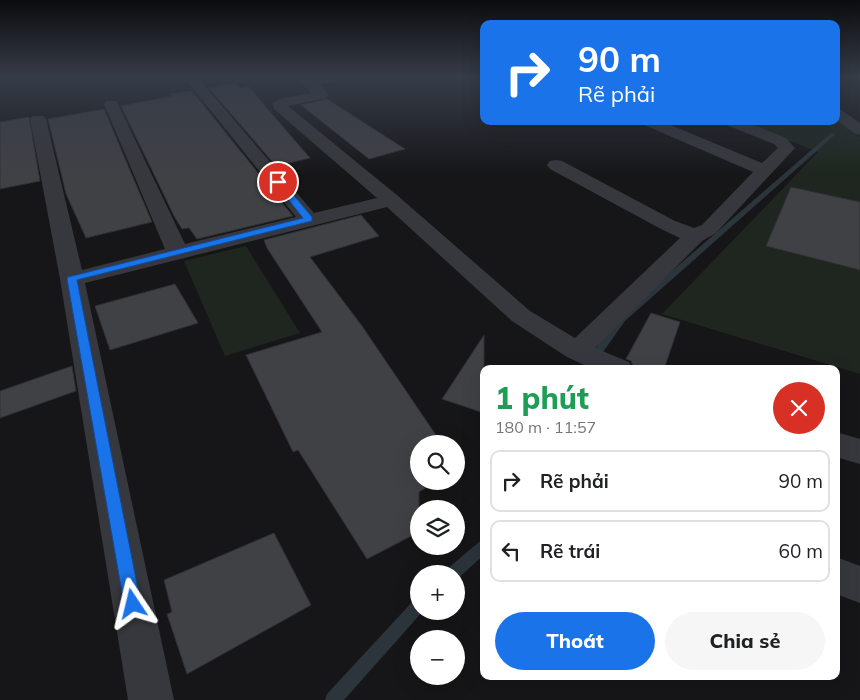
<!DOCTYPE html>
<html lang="vi">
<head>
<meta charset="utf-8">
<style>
  body { margin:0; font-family:Mulish,sans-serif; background:#f6f6f6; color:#202124; height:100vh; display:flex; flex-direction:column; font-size:19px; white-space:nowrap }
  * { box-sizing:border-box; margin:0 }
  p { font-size:16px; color:#757577 }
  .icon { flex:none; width:28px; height:28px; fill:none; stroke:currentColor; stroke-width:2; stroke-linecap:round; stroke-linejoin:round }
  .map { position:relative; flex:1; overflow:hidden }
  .drawer { position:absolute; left:480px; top:365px; width:360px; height:315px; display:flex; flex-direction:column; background:#fff; border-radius:10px; box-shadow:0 5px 20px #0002 }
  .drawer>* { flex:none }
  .hud { position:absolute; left:480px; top:20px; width:360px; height:105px; border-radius:10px; box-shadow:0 5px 20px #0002; background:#1a73e8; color:#fff; overflow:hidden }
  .controls { position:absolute; left:410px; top:435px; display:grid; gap:10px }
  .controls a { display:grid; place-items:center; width:55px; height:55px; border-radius:50%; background:#fff; box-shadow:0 5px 20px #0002; font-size:25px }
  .pin { position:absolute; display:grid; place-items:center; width:42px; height:42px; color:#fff; margin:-21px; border:2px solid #fff; border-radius:50%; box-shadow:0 1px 5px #0007 }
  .me { position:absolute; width:55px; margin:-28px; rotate:350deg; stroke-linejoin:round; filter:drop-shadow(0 0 4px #0008) }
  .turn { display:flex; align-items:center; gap:18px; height:105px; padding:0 15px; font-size:22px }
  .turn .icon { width:65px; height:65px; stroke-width:2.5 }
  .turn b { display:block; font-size:35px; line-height:42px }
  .round { display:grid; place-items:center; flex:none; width:52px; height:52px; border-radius:26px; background:#f6f6f6 }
  .summary { display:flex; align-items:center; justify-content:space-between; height:85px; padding:0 15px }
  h1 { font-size:30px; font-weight:800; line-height:38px; color:#1e9e55 }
  .button { display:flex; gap:10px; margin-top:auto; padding:10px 15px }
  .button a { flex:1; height:58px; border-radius:30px; background:#1a73e8; color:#fff; font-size:20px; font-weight:800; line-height:58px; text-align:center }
  .button a+a { background:#f6f6f6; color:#202124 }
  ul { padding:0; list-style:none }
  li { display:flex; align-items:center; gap:15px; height:62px; margin:0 10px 8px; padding:0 5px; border:2px solid #e0e0e0; border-radius:10px }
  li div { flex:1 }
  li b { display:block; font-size:19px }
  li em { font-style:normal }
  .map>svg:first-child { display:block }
  .green { fill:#1e261f }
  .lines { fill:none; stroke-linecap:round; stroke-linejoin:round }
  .stream { fill:#2c353c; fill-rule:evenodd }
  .building { fill:#404145; stroke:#303034 }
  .minor { fill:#37383d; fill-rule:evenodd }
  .route { fill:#1a73e8; stroke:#114b97 }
</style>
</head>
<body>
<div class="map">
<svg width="860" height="700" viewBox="0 0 860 700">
  <rect width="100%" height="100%" fill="#161618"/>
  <g class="green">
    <path d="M836,119L860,137V374L662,314L818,152L739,121H836Z"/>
    <path d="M246,246L300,333L225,356L184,261Z"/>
  </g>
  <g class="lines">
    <g class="stream">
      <path d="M831,133L836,134L625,321L591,369H580L619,317Z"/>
      <path d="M484,540V555L457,579L456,574H445L447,569L479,542Z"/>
      <path d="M419,598V611H423L344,700H325L327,694L414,600Z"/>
    </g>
  </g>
  <g class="building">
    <path d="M235,83L241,88L248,86L310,158L276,166L209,88Z"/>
    <path d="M192,91L259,174H258L293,216L197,239L189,228L182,229L174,216L121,106L173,96L170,94Z"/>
    <path d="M327,99L405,149L369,159L301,105Z"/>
    <path d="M104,109L152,222L86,238L66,194L48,119Z"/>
    <path d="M29,117L40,181L0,189V122Z"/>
    <path d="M791,187L860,202V270L766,246Z"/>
    <path d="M361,215L379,236L310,257L362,326L442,444H419V481H437L419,492V532L367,559L298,450L293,452L246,355L322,332L267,248L264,240Z"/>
    <path d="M175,284L198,323L110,350L95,306Z"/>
    <path d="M651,313L680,322L664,369H642L633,366L631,361L626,359Z"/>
    <path d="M484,335V413L442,399Z"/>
    <path d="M72,366L76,391L0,418V391Z"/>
    <path d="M274,533L311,605L187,674L167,614L172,612L164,580Z"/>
  </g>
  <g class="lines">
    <g class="minor">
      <path d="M184,77H197L314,213L377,198L274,109L272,104L279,99L312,93L299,82L301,79L313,77H347L341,81L318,84L325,89L328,95L326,98L288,106L398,196L530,311L575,338L680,238L661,229L550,169L547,165L550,161L556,160L562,161L675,221L694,228L702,225L753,172L642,124L640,121H661L762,163L778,148L774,144L724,124L722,121H744L786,138L795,148L716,233L702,241L595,348L629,362L633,369H593L567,357L512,321L387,207L85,283L174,700H128L60,279L30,119L33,116H43L46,119L82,270L165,249L104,104L106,101H116L118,104L185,244L296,217Z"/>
      <path d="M836,109L841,110L860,123V135L854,133L836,120Z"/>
      <path d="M836,432L860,439V464L836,457Z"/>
      <path d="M836,557L860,566V603L836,594Z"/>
    </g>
  </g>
  <linearGradient id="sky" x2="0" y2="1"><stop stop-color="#0c0c0d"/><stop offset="0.44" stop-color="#363c48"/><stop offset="1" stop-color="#363c48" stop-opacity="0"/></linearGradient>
  <rect width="860" height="175" fill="url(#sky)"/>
  <path class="route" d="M276,180H281L312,217V221L77,280L141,604L139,610L133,612L127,610L124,604L67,279L68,277L303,218L276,184Z"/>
</svg>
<div class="controls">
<a><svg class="icon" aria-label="search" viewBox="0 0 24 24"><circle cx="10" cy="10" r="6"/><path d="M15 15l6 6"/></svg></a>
<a><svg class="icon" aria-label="layers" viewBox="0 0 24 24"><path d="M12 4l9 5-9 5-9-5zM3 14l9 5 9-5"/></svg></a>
<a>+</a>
<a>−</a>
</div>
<div class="pin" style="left:278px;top:182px;background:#d93025"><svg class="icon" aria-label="arrive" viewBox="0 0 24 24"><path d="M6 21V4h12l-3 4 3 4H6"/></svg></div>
<svg class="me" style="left:133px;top:604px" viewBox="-20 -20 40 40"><path d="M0-17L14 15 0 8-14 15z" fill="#1a73e8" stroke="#fff" stroke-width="4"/></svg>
<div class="hud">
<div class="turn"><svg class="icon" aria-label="right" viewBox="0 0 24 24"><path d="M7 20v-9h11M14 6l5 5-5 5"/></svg><div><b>90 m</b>Rẽ phải</div></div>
</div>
<section class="drawer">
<div class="summary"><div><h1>1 phút</h1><p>180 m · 11:57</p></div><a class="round" style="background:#d93025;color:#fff"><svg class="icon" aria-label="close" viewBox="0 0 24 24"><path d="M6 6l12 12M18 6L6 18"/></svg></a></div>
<ul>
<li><svg class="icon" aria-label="right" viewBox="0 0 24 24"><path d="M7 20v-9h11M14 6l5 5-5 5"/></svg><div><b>Rẽ phải</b></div><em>90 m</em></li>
<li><svg class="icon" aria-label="left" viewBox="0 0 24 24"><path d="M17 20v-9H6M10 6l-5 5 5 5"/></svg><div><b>Rẽ trái</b></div><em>60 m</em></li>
</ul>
<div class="button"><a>Thoát</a><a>Chia sẻ</a></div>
</section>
</div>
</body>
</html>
